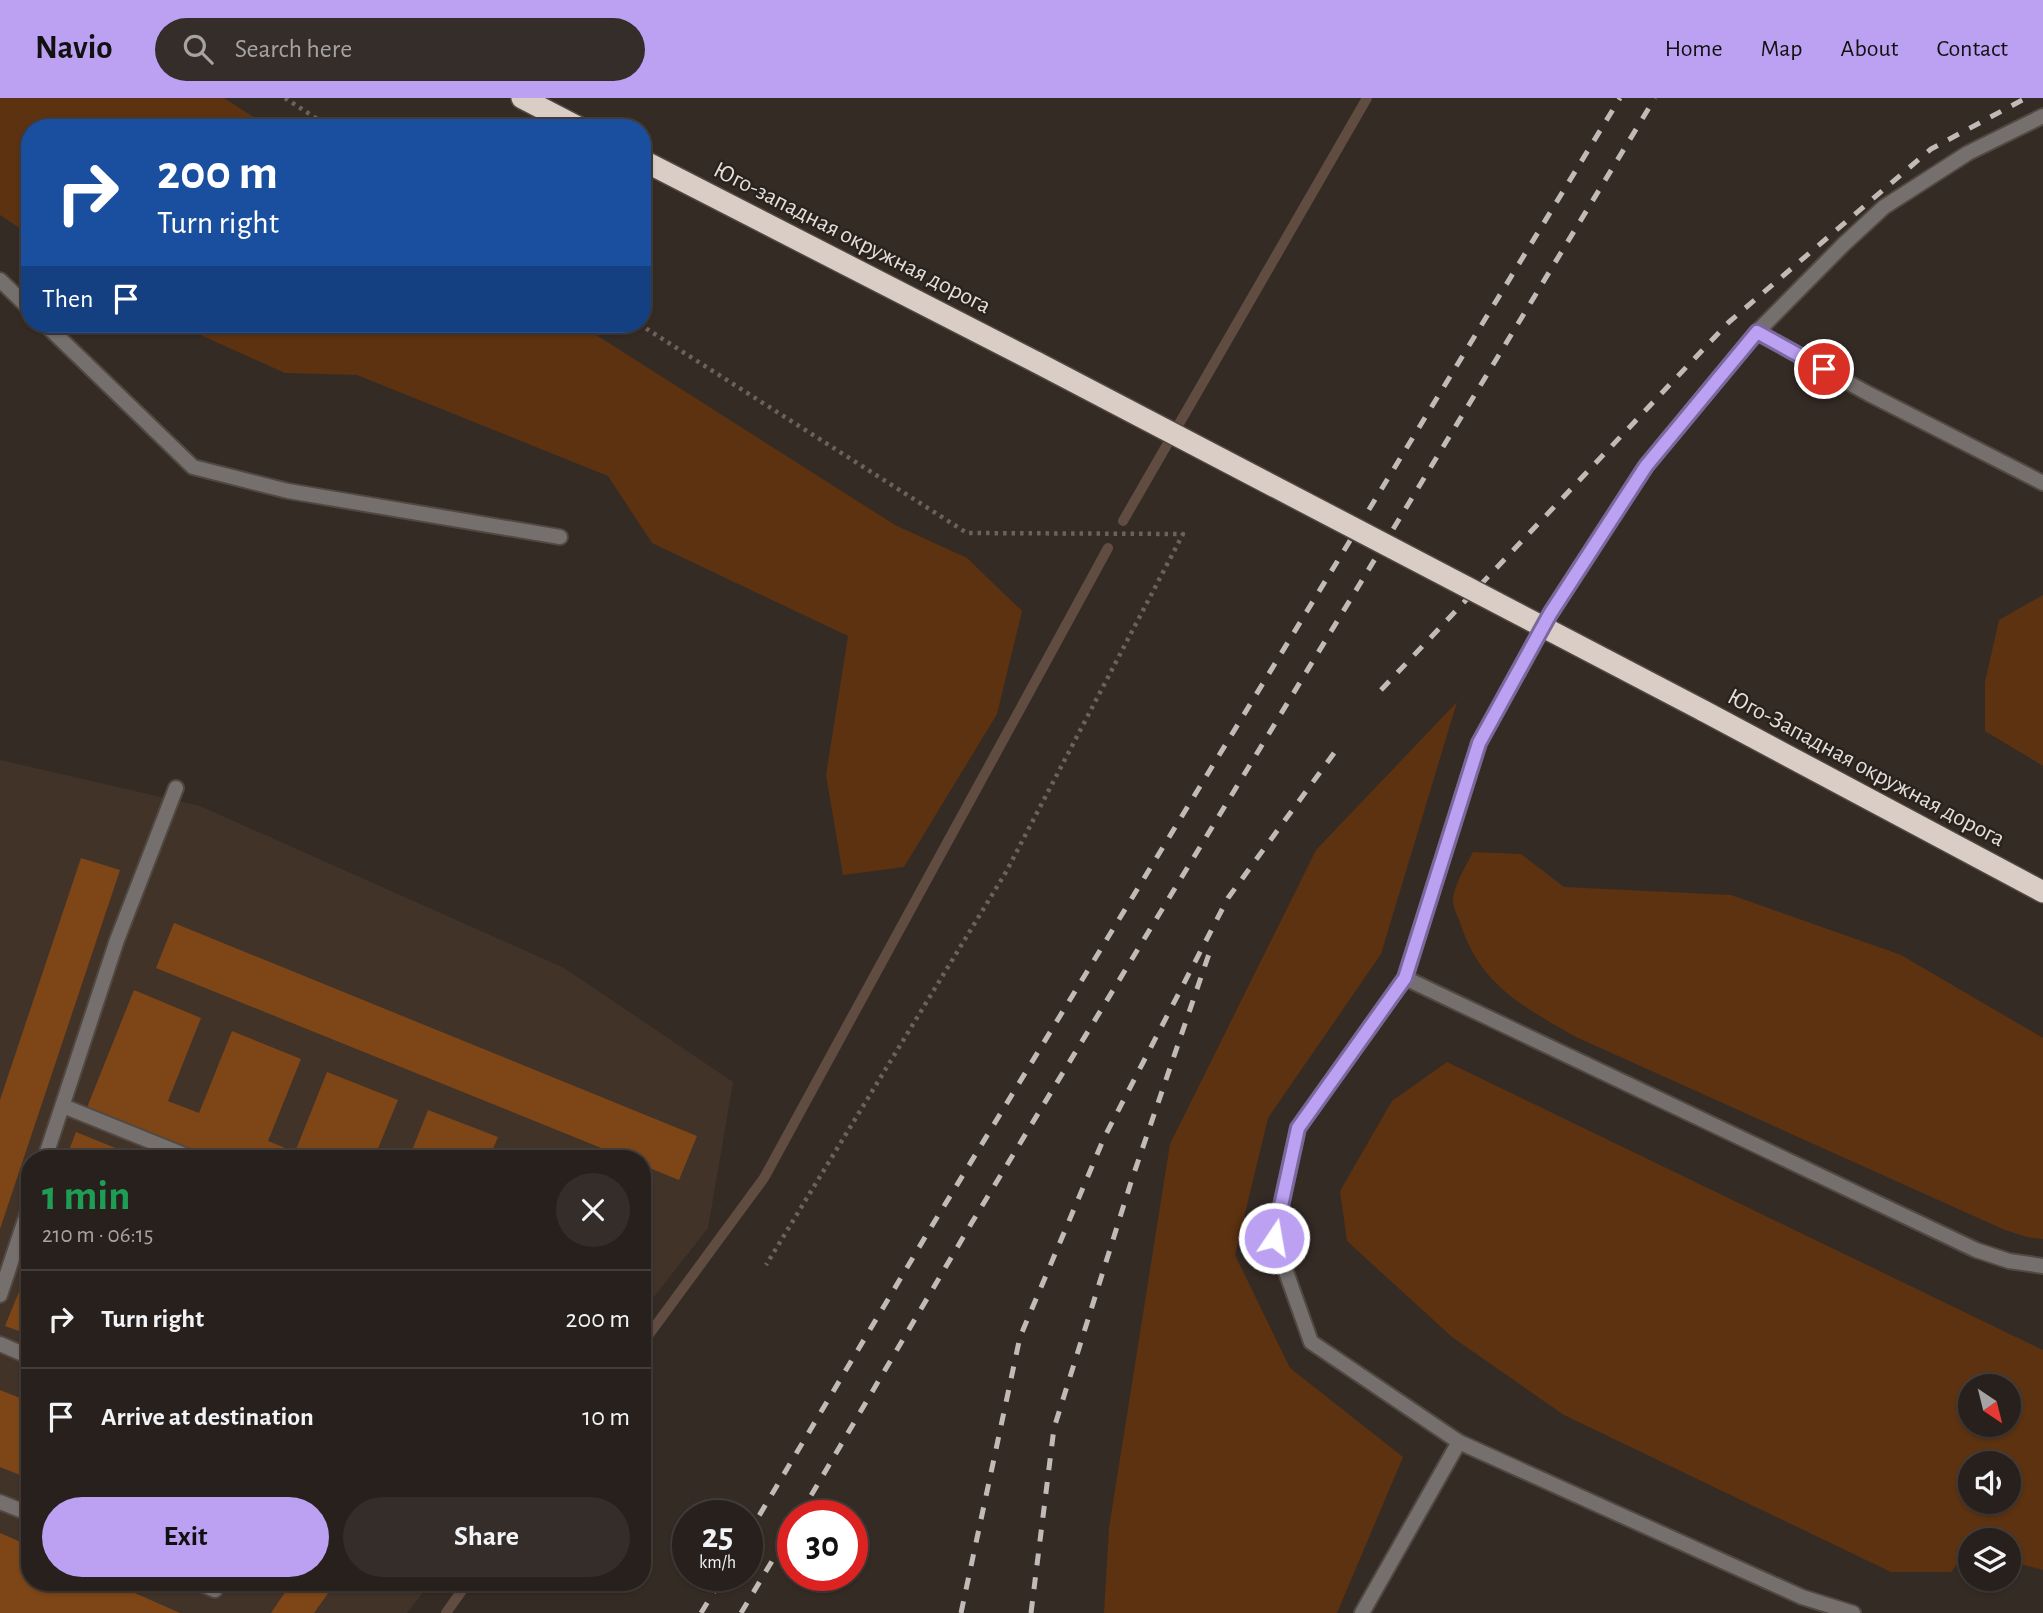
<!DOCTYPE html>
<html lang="en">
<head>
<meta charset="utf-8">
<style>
  body { margin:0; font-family:"Alegreya Sans",sans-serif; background:#342d29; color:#f1f3f6; height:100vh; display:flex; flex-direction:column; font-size:26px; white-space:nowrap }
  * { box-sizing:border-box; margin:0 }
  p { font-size:23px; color:#a5a3a3 }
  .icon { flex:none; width:38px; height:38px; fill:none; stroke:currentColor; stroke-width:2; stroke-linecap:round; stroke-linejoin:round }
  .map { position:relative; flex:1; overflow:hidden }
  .sheet { position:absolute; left:21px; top:1052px; width:630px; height:441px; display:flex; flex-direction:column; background:#28201c; border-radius:28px; box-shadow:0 2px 5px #0004,0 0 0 2px #443e3b }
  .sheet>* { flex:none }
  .banner { position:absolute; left:21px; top:21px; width:630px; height:214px; border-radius:28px; box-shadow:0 2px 5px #0004,0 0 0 2px #443e3b; background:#1a4fa0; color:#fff; overflow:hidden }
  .needle { width:46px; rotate:145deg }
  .controls { position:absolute; left:1958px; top:1276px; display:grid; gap:14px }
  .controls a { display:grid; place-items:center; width:63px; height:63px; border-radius:50%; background:#28201c; box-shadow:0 2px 5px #0004,0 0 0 2px #443e3b; font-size:35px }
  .speed { position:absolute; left:672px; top:1402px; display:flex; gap:14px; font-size:35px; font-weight:700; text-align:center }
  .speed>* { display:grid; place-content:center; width:91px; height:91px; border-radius:50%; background:#28201c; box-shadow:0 2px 5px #0004,0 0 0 2px #443e3b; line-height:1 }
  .speed small { font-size:18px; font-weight:400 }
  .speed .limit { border:10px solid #d22; background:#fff; color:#111 }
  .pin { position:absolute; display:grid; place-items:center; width:60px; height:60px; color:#fff; margin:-30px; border:4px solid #fff; border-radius:50%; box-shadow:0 2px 7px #0007 }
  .me { position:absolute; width:77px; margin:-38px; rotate:12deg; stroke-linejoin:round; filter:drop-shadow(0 0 5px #0008) }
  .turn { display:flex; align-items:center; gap:24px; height:147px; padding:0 21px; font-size:32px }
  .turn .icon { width:91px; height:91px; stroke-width:2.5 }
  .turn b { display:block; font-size:49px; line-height:60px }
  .then { display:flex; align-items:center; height:66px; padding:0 21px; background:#0003; gap:14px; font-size:26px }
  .round { display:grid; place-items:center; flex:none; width:74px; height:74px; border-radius:37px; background:#342d29 }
  .headline { display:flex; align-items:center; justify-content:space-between; height:119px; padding:0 21px }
  h1 { font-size:42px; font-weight:700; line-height:52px; color:#1e9e55 }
  .cta { display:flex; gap:14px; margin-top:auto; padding:14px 21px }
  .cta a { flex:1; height:80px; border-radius:42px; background:#bca0f2; color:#111; font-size:28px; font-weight:700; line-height:80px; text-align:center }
  .cta a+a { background:#342d29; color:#f1f3f6 }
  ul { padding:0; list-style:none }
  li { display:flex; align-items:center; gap:21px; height:98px; padding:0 21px; border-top:2px solid #443e3b }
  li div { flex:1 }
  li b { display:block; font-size:26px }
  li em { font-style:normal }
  header { display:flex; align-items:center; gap:42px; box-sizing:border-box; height:98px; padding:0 35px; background:#bca0f2; color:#111 }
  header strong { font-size:33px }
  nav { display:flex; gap:38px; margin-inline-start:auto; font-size:24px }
  .search { width:490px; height:63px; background:#342d29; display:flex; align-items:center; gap:18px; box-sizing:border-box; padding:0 24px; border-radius:38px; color:#a5a3a3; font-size:26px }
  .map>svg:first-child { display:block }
  .built { fill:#423329 }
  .green { fill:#5c3211; fill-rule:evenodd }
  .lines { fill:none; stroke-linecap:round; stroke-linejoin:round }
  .stream { stroke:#614c42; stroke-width:10 }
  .building { fill:#7e4616 }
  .lane-casing { stroke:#514842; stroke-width:18 }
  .street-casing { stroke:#514842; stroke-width:18 }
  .highway-casing { stroke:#514842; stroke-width:24 }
  .path { stroke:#6b625d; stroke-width:4.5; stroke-dasharray:3.5 5; stroke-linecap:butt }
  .lane { stroke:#75706d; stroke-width:14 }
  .street { stroke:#75706d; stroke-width:14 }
  .highway { stroke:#d9cdc5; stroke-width:21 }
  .rail { stroke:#c1bab6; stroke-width:5; stroke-dasharray:12 12; stroke-linecap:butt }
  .highway-bridge-casing { stroke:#514842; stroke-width:24; stroke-linecap:butt }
  .highway-bridge { stroke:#d9cdc5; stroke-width:21 }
  .route-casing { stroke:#7a689d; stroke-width:18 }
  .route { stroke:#bca0f2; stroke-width:12 }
  .labels { text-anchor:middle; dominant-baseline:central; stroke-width:5; stroke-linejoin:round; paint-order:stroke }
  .street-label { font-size:24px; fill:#e5dfdb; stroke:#2a221c }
</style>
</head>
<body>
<header>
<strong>Navio</strong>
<div class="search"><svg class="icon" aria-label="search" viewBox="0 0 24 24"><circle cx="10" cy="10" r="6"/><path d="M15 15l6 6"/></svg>Search here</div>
<nav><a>Home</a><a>Map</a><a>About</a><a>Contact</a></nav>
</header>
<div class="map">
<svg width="2043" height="1515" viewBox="0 0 2043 1515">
  <rect width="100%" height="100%" fill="#352b25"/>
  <path class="built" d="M0,662L200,708L564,870L733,984L708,1130L642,1214V1060H30V1484H431L407,1515H0Z"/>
  <g class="green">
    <path d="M0,0H224L271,30H30V137L0,117Z"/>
    <path d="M176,226H579L895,427L967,460L1022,513L997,616L904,769L843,777L826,677L848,538L652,445L608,378L357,277L285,275Z"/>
    <path d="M2043,497V668L1985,633V584L1999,522Z"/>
    <path d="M1457,604L1381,856L1268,1020L1235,1157L1290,1270L1403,1359L1337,1515H1104L1109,1430L1170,1046L1316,752Z"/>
    <path d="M1473,754L1521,756L1564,789L1731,797L1901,857L2043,940V1141L2027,1139L2005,1132L1576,939C1526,910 1482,889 1462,830C1460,823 1454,812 1453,804C1453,788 1466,768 1473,754Z"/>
    <path d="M1447,964L2043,1252V1472L2009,1463V1442H1970V1453H1967L1951,1474H1891L1564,1317L1452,1239L1347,1143L1340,1093L1392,1003ZM2009,1288V1326H1970V1288ZM1970,1365H2009V1404H1970Z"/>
  </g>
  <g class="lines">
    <g class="stream">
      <path d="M1123,423L1367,0"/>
      <path d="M642,1246L764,1080L1108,450"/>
      <path d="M446,1515L468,1484"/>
    </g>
  </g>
  <g class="building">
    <path d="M81,760L120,772L0,1131V1002Z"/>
    <path d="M174,825L697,1038L679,1082L642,1067V1060H626L156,870Z"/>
    <path d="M134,892L201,920L168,1003L199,1015L232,933L301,961L268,1043L295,1054L327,974L398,1002L374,1060H208L86,1012Z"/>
    <path d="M428,1012L498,1039L489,1060H409Z"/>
    <path d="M76,1034L140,1060H66Z"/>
    <path d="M30,1167V1237L5,1228Z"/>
    <path d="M0,1292L30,1304V1381L0,1369Z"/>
    <path d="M0,1435L30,1448V1484H110L180,1515H0Z"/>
    <path d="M292,1484H336L314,1515H271Z"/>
  </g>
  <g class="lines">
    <g class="lane-casing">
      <g id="lane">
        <path d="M0,182L30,211"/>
        <path d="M45,226L193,369L288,393L560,439"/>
        <path d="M63,1008L192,1060"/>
        <path d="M45,1060L117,842L176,690"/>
        <path d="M0,1197L30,1107"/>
        <path d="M0,1246L30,1259"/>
        <path d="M1459,1344L1802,1499L1853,1515"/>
        <path d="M0,1404L30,1416"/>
        <path d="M196,1484L215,1492"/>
      </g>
    </g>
    <g class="street-casing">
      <g id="street">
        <path d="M1757,234L1869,296L2043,385"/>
        <path d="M1405,880L1976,1152L2009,1163L2043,1168"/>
        <path d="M1362,1515L1459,1344L1311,1244L1274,1140L1298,1030L1405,880L1479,645L1550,516L1646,368L1757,234L1844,146L1884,109L1968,55L2043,18"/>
      </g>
    </g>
    <g class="highway-casing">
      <g id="highway">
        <path d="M522,0L580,30"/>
        <path d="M642,62L1038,265"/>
        <path d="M1702,612L2043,794"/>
      </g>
    </g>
    <g class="path">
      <path d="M285,0L331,30"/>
      <path d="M639,226L967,435L1183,436L1006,774L766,1167"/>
    </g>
    <use href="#lane" class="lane"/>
    <use href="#street" class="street"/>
    <use href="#highway" class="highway"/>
    <g class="rail">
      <path d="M1381,592L1729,224L1931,51L2026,0"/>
      <path d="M799,1418L971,1126L1655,0"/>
      <path d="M747,1438L927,1136L1620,0"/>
      <path d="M701,1515L724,1477"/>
      <path d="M741,1515L793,1428"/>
      <path d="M961,1515L1020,1239L1104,1040L1228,800L1340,647"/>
      <path d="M1031,1515L1054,1330L1132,1081L1211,850"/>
    </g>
    <g class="highway-bridge-casing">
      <path id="highway-bridge" d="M1038,265L1702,612"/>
    </g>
    <use href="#highway-bridge" class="highway-bridge"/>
  </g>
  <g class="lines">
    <g class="route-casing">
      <path id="route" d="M1274,1140L1298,1030L1405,880L1479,645L1550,516L1646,368L1757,234L1824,271"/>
    </g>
    <use href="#route" class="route"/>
  </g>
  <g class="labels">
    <g class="street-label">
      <text transform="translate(852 140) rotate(27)">Юго-западная окружная дорога</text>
      <text transform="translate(1866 670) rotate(28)">Юго-Западная окружная дорога</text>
    </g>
  </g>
</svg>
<div class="controls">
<a><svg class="needle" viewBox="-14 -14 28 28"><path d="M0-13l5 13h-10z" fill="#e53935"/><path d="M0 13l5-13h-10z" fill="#a5a3a3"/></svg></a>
<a><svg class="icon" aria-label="sound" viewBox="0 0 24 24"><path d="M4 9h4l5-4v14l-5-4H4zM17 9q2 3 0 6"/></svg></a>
<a><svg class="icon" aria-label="layers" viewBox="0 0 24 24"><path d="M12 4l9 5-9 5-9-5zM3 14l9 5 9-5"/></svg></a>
</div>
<div class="speed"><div>25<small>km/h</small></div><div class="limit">30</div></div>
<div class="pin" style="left:1824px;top:271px;background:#d93025"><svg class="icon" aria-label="arrive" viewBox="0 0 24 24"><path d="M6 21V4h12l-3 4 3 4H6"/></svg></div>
<svg class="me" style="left:1274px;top:1140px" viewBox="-20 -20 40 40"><circle r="17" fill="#bca0f2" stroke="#fff" stroke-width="3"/><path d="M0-11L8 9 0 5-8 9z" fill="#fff"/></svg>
<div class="banner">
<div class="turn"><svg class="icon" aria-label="right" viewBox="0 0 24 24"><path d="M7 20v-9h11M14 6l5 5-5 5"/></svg><div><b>200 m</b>Turn right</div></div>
<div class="then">Then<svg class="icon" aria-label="arrive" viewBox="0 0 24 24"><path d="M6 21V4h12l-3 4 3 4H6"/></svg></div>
</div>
<section class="sheet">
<div class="headline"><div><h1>1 min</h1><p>210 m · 06:15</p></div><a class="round"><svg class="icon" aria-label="close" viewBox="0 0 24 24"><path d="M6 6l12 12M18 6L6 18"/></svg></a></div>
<ul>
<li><svg class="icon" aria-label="right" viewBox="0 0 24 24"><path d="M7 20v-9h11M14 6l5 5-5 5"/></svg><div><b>Turn right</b></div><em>200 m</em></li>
<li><svg class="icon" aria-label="arrive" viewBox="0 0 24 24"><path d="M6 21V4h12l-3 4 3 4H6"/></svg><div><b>Arrive at destination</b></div><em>10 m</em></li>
</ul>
<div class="cta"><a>Exit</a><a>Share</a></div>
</section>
</div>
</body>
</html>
